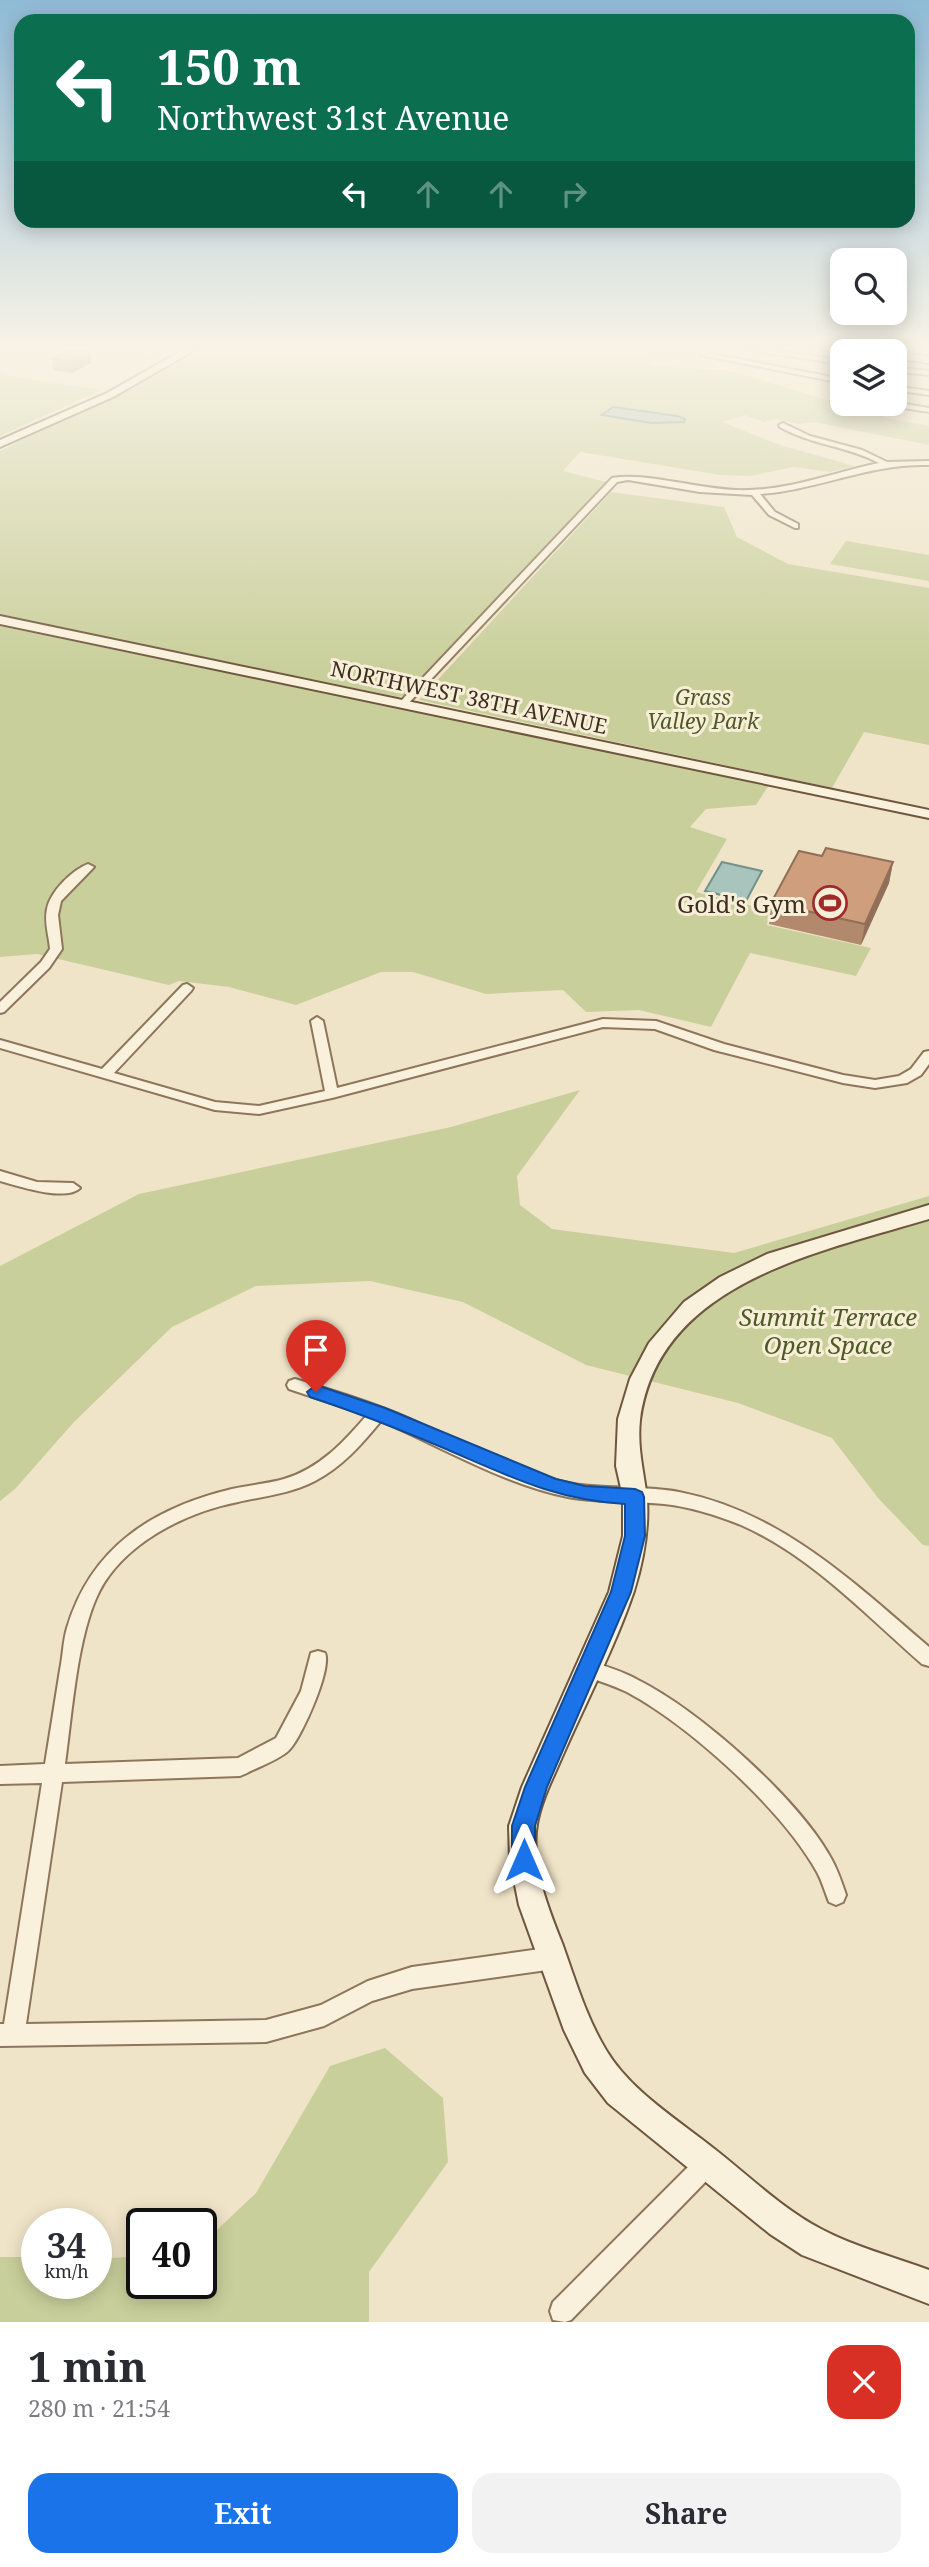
<!DOCTYPE html>
<html lang="en">
<head>
<meta charset="utf-8">
<style>
  body { margin:0; font-family:"Noto Serif",serif; background:#f2f2f3; color:#2b2b33; height:100vh; display:flex; flex-direction:column; font-size:26px; white-space:nowrap }
  * { box-sizing:border-box; margin:0 }
  p { font-size:23px; color:#7c7c81 }
  .icon { flex:none; width:38px; height:38px; fill:none; stroke:currentColor; stroke-width:2; stroke-linecap:round; stroke-linejoin:round }
  .map { position:relative; height:2322px; overflow:hidden }
  .panel { display:flex; flex-direction:column; background:#fff; flex:1 }
  .panel>* { flex:none }
  .guide { position:absolute; left:14px; top:14px; width:901px; height:214px; border-radius:21px; box-shadow:0 4px 18px #0003; background:#0b6e4f; color:#fff; overflow:hidden }
  .buttons { position:absolute; left:830px; top:248px; display:grid; gap:14px }
  .buttons a { display:grid; place-items:center; width:77px; height:77px; border-radius:14px; background:#fff; box-shadow:0 4px 18px #0003; font-size:35px }
  .speed { position:absolute; left:21px; top:2208px; display:flex; gap:14px; font-size:35px; font-weight:700; text-align:center }
  .speed>* { display:grid; place-content:center; width:91px; height:91px; border-radius:50%; background:#fff; box-shadow:0 4px 18px #0003; line-height:1 }
  .speed small { font-size:18px; font-weight:400 }
  .speed .limit { border:4px solid #111; border-radius:10px; background:#fff; color:#111 }
  .pin { position:absolute; display:grid; place-items:center; width:60px; height:60px; color:#fff; margin:-72px -30px; border-radius:50% 50% 50% 0; rotate:-45deg; box-shadow:0 0 7px #0007 }
  .pin .icon { rotate:45deg }
  .me { position:absolute; width:77px; margin:-38px; rotate:0deg; stroke-linejoin:round; filter:drop-shadow(0 0 5px #0008) }
  .turn { display:flex; align-items:center; gap:24px; height:147px; padding:0 28px; font-size:32px }
  .turn .icon { width:91px; height:91px; stroke-width:2.5 }
  .turn b { display:block; font-size:49px; line-height:60px }
  .lanes { display:flex; align-items:center; height:66px; padding:0 28px; background:#0003; justify-content:center; gap:35px; direction:ltr }
  .lanes .off { opacity:.35 }
  .round { display:grid; place-items:center; flex:none; width:74px; height:74px; border-radius:21px; background:#f2f2f3 }
  .summary { display:flex; align-items:center; justify-content:space-between; height:119px; padding:0 28px }
  h1 { font-size:42px; font-weight:700; line-height:52px }
  .button { display:flex; gap:14px; margin-top:auto; padding:14px 28px }
  .button a { flex:1; height:80px; border-radius:21px; background:#1a73e8; color:#fff; font-size:28px; font-weight:700; line-height:80px; text-align:center }
  .button a+a { background:#f2f2f3; color:#2b2b33 }
  .map>svg:first-child { display:block }
  .green { fill:#c9cf9b }
  .water { fill:#a9c4bc; stroke:#6f938a; stroke-width:2 }
  .lines { fill:none; stroke-linecap:round; stroke-linejoin:round }
  .street-casing { stroke:#8d765c; stroke-width:4 }
  .secondary-casing { stroke:#6f573f; stroke-width:4 }
  .street { fill:#faf1dc; fill-rule:evenodd }
  .secondary { fill:#faf1dc; fill-rule:evenodd }
  .wall { fill:#b2896c }
  .shaded-wall { fill:#916f58 }
  .building { fill:#cf9f7d; stroke:#916f58; stroke-width:2 }
  .route { fill:#1a73e8; stroke:#114b97; stroke-width:2 }
  .labels { text-anchor:middle; dominant-baseline:central; stroke-width:6; stroke-linejoin:round; paint-order:stroke }
  .far-street-label { font-size:21px; fill:#3d2e20; stroke:#f7eed8 }
  .far-park-label { font-size:21px; font-style:italic; fill:#4d5a26; stroke:#f7eed8 }
  .poi-label { font-size:24px; fill:#3d2e20; stroke:#f7eed8; text-anchor:end }
  .park-label { font-size:24px; font-style:italic; fill:#4d5a26; stroke:#f7eed8 }
</style>
</head>
<body>
<div class="map">
<svg width="929" height="2322" viewBox="0 0 929 2322">
  <rect width="100%" height="100%" fill="#f0e4c8"/>
  <g class="green">
    <path d="M57,346H113L112,351L130,346H181L153,361Z"/>
    <path d="M211,346H669L648,365L734,372L891,419L929,426V445L814,422L798,424L776,419L764,422L745,415L722,422L780,445L855,466L830,472L794,467L750,476L720,475L580,452L563,471L607,482L403,696L398,697L0,615V451L74,413L126,392Z"/>
    <path d="M0,371L9,373L5,375L101,390L0,436Z"/>
    <path d="M611,492L724,507L737,537L788,564L929,588V745L864,732L832,788L419,700Z"/>
    <path d="M846,541L929,555V581L830,564Z"/>
    <path d="M0,626L769,785L756,805L706,809L690,827L727,839L696,892L769,910L767,925L871,948L856,976L750,953L711,1027L639,1010L586,1012L563,990L486,994L413,972H381L296,1005L229,987L179,981L169,985L37,954L0,957Z"/>
    <path d="M580,1090L517,1176L520,1205L552,1229L734,1253L929,1196V1546L923,1545L878,1498L832,1438L738,1403L586,1365L463,1302L370,1281L256,1286L172,1327L74,1422L15,1489L0,1501V1266L139,1194L451,1127Z"/>
    <path d="M385,2048L443,2098L448,2162L369,2272V2322H0V2257H37V2284H96V2259L142,2256V2284H201V2245L256,2193L330,2066Z"/>
  </g>
  <g class="water">
    <path d="M613,407L677,416L685,419L684,422L651,423L602,415Z"/>
    <path d="M722,862L762,871L746,901L705,891Z"/>
  </g>
  <g class="lines">
    <g class="street-casing">
      <g id="street">
        <path d="M707,346H714L707,353L842,379V383L700,355V353Z"/>
        <path d="M722,346H739L842,360V364Z"/>
        <path d="M894,367L929,371V375L894,371Z"/>
        <path d="M894,386L929,391V395L894,390Z"/>
        <path d="M894,402L929,408V412L891,406Z"/>
        <path d="M783,423L810,436L862,450L887,462L929,461V465C870,463 818,490 760,494L775,512L798,524V528H795L769,515L752,495L700,492L628,480L617,482L405,707H399V703L612,478C645,472 699,489 736,490C786,492 831,473 879,463C848,446 811,445 780,427L779,425Z"/>
        <path d="M88,864L94,867L61,901L58,915L62,949L49,968L4,1012L0,1013V1002L41,962L50,949C49,936 44,922 47,909C50,892 72,870 88,864Z"/>
        <path d="M187,984L193,988L191,991L114,1073L215,1102L259,1106L325,1091L311,1021L317,1017L323,1021L337,1088L603,1019L656,1021L724,1044L843,1075L875,1080L899,1076L911,1069L924,1052L929,1051V1064L921,1075L907,1083L875,1088L843,1083L714,1050L655,1029L603,1027L332,1098L259,1114L215,1110L0,1048V1040L102,1069L183,985Z"/>
        <path d="M0,1171L37,1182L73,1183L80,1188C66,1202 18,1186 0,1181Z"/>
        <path d="M295,1379C334,1391 373,1403 410,1419C457,1440 503,1464 552,1479C594,1492 637,1484 679,1492C781,1512 853,1582 929,1647V1666L922,1664C866,1615 810,1555 741,1525C716,1515 691,1507 664,1504C632,1501 600,1503 568,1497C503,1484 442,1447 381,1421C362,1444 342,1467 315,1481C290,1494 264,1496 238,1502C186,1512 124,1543 99,1592C77,1636 72,1714 65,1764L238,1758L276,1738L301,1691L311,1653L318,1651L325,1653C332,1669 302,1736 290,1749C283,1758 258,1767 247,1773L240,1776L62,1782L26,2024L266,2020L321,2005L368,1981L412,1967L554,1947L561,1951L565,1958L561,1965L554,1969L412,1989L372,2001L324,2026L266,2042L0,2046V2024H4L42,1783L0,1784V1766L45,1764C50,1733 55,1702 60,1670C63,1656 63,1641 67,1628C91,1547 153,1508 232,1489C249,1485 267,1484 284,1479C319,1469 344,1442 367,1415L289,1389L287,1385L289,1381Z"/>
        <path d="M588,1661C605,1666 622,1671 638,1680C699,1710 800,1800 832,1860C838,1871 842,1883 846,1895L843,1902L836,1905L829,1902C825,1892 822,1881 817,1872C782,1809 690,1726 627,1692C612,1685 597,1680 581,1675L579,1669L581,1663Z"/>
        <path d="M707,2152L715,2156L719,2164L715,2172L571,2320L565,2322L553,2320L550,2311L553,2302L699,2156Z"/>
      </g>
    </g>
    <g class="secondary-casing">
      <g id="secondary">
        <path d="M190,346H202L113,397L0,447V440L107,393Z"/>
        <path d="M821,346H846L874,352H848Z"/>
        <path d="M894,352L929,357V363L894,358Z"/>
        <path d="M0,616L929,810V818L0,624Z"/>
        <path d="M929,1205V1219C820,1252 658,1282 640,1420C637,1448 644,1472 647,1499C649,1530 643,1562 634,1591C615,1647 586,1702 562,1757C553,1778 541,1801 537,1824C530,1863 548,1908 562,1943C575,1979 586,2017 606,2050C631,2092 680,2121 717,2151C751,2178 783,2209 821,2229C855,2247 894,2257 929,2270V2304L802,2255L770,2234L608,2103L585,2073L564,2030L519,1905L510,1860L509,1826L522,1787L609,1592L623,1536V1497L616,1466L618,1419L630,1379L649,1343L684,1302L720,1277L767,1254Z"/>
      </g>
    </g>
    <use href="#street" class="street"/>
    <use href="#secondary" class="secondary"/>
  </g>
  <g class="wall">
    <path d="M90,352L91,363L72,373L53,370L52,359Z"/>
    <path d="M822,856L893,862L889,883L861,945L769,924L771,903Z"/>
  </g>
  <g class="shaded-wall">
    <path d="M90,352L91,363L72,373L71,362Z"/>
    <path d="M893,862L889,883L861,945L865,924Z"/>
  </g>
  <g class="building">
    <path d="M71,349L90,352L71,362L52,359Z"/>
    <path d="M826,848L893,862L865,924L771,903L799,851L822,856Z"/>
  </g>
  <linearGradient id="sky" x2="0" y2="1"><stop stop-color="#8fbad6"/><stop offset="0.52" stop-color="#f8f3e6"/><stop offset="1" stop-color="#f8f3e6" stop-opacity="0"/></linearGradient>
  <rect width="929" height="671" fill="url(#sky)"/>
  <path class="route" d="M316,1385L385,1408L556,1479L585,1486L635,1489L642,1492L644,1497L645,1536L631,1592L547,1787L535,1826V1860L532,1868L524,1871L516,1868L512,1860V1826L525,1787L611,1592L625,1536V1504C555,1500 509,1476 446,1449C401,1430 356,1412 310,1397L307,1392Z"/>
  <defs>
    <g id="stadium-ring" transform="scale(1.75)"><circle r="9.5" fill="#f7eed8" stroke="#9e2a2b" stroke-width="1.5"/><path d="M0-5a6.5 5 0 1 0 0 10a6.5 5 0 1 0 0-10ZM-3.5-1.8h7v3.6h-7Z" fill="#9e2a2b"/></g>
  </defs>
  <g fill-rule="evenodd">
    <use href="#stadium-ring" x="830" y="903"/>
  </g>
  <g class="labels">
    <g class="far-street-label">
      <text transform="translate(469 697) rotate(12)">NORTHWEST 38TH AVENUE</text>
    </g>
    <g class="far-park-label">
      <text x="703" y="697">Grass<tspan x="703" dy="24">Valley Park</tspan></text>
    </g>
    <g class="poi-label">
      <text x="806" y="903">Gold's Gym</text>
    </g>
    <g class="park-label">
      <text x="828" y="1316">Summit Terrace<tspan x="828" dy="28">Open Space</tspan></text>
    </g>
  </g>
</svg>
<div class="buttons">
<a><svg class="icon" aria-label="search" viewBox="0 0 24 24"><circle cx="10" cy="10" r="6"/><path d="M15 15l6 6"/></svg></a>
<a><svg class="icon" aria-label="layers" viewBox="0 0 24 24"><path d="M12 4l9 5-9 5-9-5zM3 14l9 5 9-5"/></svg></a>
</div>
<div class="speed"><div>34<small>km/h</small></div><div class="limit">40</div></div>
<div class="pin" style="left:316px;top:1392px;background:#d93025"><svg class="icon" aria-label="arrive" viewBox="0 0 24 24"><path d="M6 21V4h12l-3 4 3 4H6"/></svg></div>
<svg class="me" style="left:524px;top:1860px" viewBox="-20 -20 40 40"><path d="M0-17L14 15 0 8-14 15z" fill="#1a73e8" stroke="#fff" stroke-width="4"/></svg>
<div class="guide">
<div class="turn"><svg class="icon" aria-label="left" viewBox="0 0 24 24"><path d="M17 20v-9H6M10 6l-5 5 5 5"/></svg><div><b>150 m</b>Northwest 31st Avenue</div></div>
<div class="lanes"><svg class="icon" aria-label="left" viewBox="0 0 24 24"><path d="M17 20v-9H6M10 6l-5 5 5 5"/></svg><svg class="icon off" aria-label="ahead" viewBox="0 0 24 24"><path d="M12 20V5M6 11l6-6 6 6"/></svg><svg class="icon off" aria-label="ahead" viewBox="0 0 24 24"><path d="M12 20V5M6 11l6-6 6 6"/></svg><svg class="icon off" aria-label="right" viewBox="0 0 24 24"><path d="M7 20v-9h11M14 6l5 5-5 5"/></svg></div>
</div>
</div>
<section class="panel">
<div class="summary"><div><h1>1 min</h1><p>280 m · 21:54</p></div><a class="round" style="background:#d93025;color:#fff"><svg class="icon" aria-label="close" viewBox="0 0 24 24"><path d="M6 6l12 12M18 6L6 18"/></svg></a></div>
<div class="button"><a>Exit</a><a>Share</a></div>
</section>
</body>
</html>
